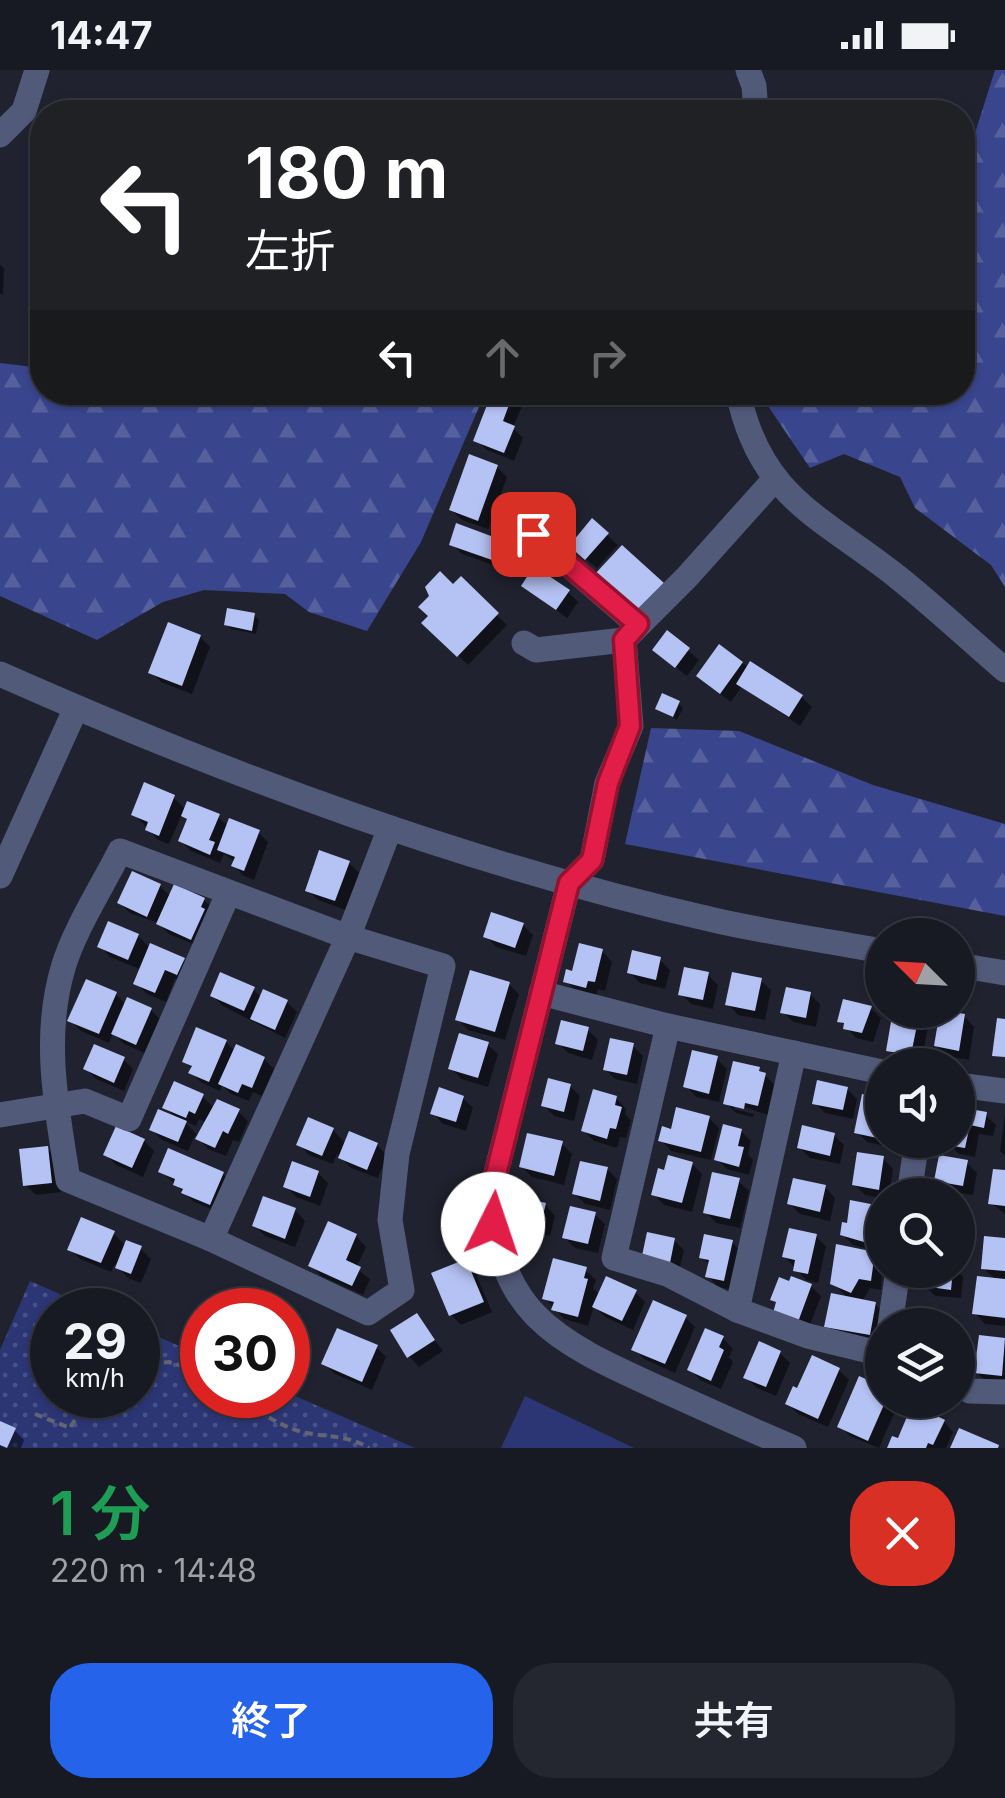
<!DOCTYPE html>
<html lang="ja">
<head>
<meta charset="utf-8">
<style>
  body { margin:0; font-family:Inter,"Noto Sans JP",sans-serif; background:#252730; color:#f1f3f6; height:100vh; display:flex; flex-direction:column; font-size:38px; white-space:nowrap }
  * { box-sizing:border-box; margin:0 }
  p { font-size:32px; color:#9fa1a6 }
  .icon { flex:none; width:55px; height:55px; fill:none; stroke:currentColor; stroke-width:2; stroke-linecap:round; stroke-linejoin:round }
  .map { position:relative; height:1378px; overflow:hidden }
  .drawer { display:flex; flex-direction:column; background:#181a23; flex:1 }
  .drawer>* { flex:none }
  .guide { position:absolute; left:30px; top:30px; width:945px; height:305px; border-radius:40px; box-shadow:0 2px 8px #0004,0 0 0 2px #363841; background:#202124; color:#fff; overflow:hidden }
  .needle { width:65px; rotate:294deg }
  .controls { position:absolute; left:865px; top:848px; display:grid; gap:20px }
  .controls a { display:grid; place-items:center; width:110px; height:110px; border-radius:50%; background:#181a23; box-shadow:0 2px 8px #0004,0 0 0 2px #363841; font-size:50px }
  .speed { position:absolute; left:30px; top:1218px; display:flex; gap:20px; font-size:50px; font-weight:700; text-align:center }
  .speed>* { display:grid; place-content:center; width:130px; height:130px; border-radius:50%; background:#181a23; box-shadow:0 2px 8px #0004,0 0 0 2px #363841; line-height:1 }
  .speed small { font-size:25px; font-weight:400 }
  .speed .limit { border:15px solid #d22; background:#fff; color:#111 }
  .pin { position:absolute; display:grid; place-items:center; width:85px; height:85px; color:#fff; margin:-42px; border-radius:20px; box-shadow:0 5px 15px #0006 }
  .me { position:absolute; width:110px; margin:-55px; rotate:4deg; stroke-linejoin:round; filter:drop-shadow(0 0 8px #0008) }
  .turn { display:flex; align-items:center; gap:35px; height:210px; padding:0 50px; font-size:45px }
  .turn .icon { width:130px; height:130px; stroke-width:2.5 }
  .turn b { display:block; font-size:70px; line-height:85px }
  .lanes { display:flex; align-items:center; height:95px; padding:0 50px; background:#0003; justify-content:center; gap:50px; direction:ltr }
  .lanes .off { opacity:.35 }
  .round { display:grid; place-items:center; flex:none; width:105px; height:105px; border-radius:40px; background:#252730 }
  .headline { display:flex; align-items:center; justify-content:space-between; height:170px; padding:0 50px }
  h1 { font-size:60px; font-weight:600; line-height:75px; color:#1e9e55 }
  .button { display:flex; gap:20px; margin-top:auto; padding:20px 50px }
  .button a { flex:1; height:115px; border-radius:40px; background:#2563eb; color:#fff; font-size:40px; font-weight:600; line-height:115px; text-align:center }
  .button a+a { background:#252730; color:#f1f3f6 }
  .status { display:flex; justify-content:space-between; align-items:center; height:70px; padding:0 50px; background:#181a23; direction:ltr }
  .status svg { height:28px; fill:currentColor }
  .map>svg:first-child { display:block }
  .grass { fill:#2c3675 }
  .forest { fill:url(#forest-firs) }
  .park { fill:url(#park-dots) }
  .shadow { fill:#0007; fill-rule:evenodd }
  .building { fill:#b5c2f4 }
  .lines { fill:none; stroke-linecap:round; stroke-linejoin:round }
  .path { stroke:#636671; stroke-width:4; stroke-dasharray:8 5; stroke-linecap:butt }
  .minor { stroke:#525a7a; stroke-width:25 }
  .tertiary { stroke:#525a7a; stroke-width:25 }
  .route-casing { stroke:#92132f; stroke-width:25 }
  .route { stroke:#e11d48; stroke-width:18 }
</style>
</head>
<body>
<div class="status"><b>14:47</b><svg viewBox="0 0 49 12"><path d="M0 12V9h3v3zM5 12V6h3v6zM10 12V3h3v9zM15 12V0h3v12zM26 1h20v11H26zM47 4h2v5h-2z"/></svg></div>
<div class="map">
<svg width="1005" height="1378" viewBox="0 0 1005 1378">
  <defs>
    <pattern id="forest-firs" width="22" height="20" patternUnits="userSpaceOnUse" patternTransform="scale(2.5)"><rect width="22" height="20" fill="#39458d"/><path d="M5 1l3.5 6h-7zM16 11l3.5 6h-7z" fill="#56609d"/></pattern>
    <pattern id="park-dots" width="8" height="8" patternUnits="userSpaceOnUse" patternTransform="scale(2.5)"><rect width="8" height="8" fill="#2c3675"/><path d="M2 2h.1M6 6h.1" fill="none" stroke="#4a5389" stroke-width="1.8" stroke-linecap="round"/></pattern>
  </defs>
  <rect width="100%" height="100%" fill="#20232f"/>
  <path class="grass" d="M525,1326L634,1378H501Z"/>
  <g class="forest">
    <path d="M995,0H1005V517L991,495L915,438L900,407L844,384L810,398L768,336L765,323L962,322L963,101Z"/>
    <path d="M0,293L42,298V322L485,323L421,472L367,561L309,542L285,524L204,520L163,532L97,570L0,526Z"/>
    <path d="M651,658L739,661L873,715L1005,754V846L625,774Z"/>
  </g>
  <path class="park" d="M30,1211L96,1240H52V1325H138V1258L202,1286V1325L288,1323L415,1378H0V1280Z"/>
  <g class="shadow">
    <path d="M0,195L4,198L3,225L0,224Z"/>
    <path d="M495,322L512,326L522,336L513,358L523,368L514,391L487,380L476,370Z"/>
    <path d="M497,397L507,407L488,459L462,450L451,440Z"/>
    <path d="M607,465L618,475L597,498L582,486Z"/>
    <path d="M498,471L508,481L502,498L462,484L452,474Z"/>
    <path d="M461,510L507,555L468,595L425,553Z"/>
    <path d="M524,516L568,522L578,532L567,548Z"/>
    <path d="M254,545L259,550L256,564L231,559L227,555Z"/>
    <path d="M668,564L699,590L687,606L666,590Z"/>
    <path d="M200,567L210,577L192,624L161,612L151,602Z"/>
    <path d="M742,593L802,627L812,637L800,656L742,616L731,632L709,616Z"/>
    <path d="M678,633L683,638L677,650L658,639Z"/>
    <path d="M145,716L174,728L186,740L218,747L229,757L258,762L268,772L254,810L244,806L234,796L236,792L224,784L220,793L191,781L181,771L189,751L182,744L169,774L158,770L134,744Z"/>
    <path d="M349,793L359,803L346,840L318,830L308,820Z"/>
    <path d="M160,816L171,827L204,830L214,840L202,878L169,864L158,853L130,843L120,833Z"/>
    <path d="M523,855L533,865L526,886L496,877L486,866Z"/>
    <path d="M138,866L151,879L184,890L194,900L188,914L175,909L166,932L147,924L136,913L142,900L110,887L100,876Z"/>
    <path d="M602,881L612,892L605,921L598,919L596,927L576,921L566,911Z"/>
    <path d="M660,890L670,900L665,919L640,913L630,903Z"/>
    <path d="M708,905L718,915L713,939L691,934L681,924Z"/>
    <path d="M760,910L771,920L765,950L738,945L728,934Z"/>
    <path d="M509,914L519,924L505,970L468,960L458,949Z"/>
    <path d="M253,919L262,928L287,932L297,942L285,968L223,936L213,926Z"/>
    <path d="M116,924L126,935L151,940L161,950L147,984L124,974L113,963L109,973L81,961L70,950Z"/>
    <path d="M810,924L820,934L816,957L793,952L783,942Z"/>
    <path d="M870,938L881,948L873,972L856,968L840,951Z"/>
    <path d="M896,940H924L930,946L921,994L899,990L889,980Z"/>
    <path d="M964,946L974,957L969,990L947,986L937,976Z"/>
    <path d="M588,960L598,970L592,990L568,983L558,973Z"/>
    <path d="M226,972L235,981L264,989L274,999L262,1026L253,1022L249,1031L231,1024L222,1015L220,1021L202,1013L191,1003L193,999L185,991Z"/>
    <path d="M487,974L498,984L488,1017L461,1009L451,998Z"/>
    <path d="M633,976L643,986L637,1014L615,1009L605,999Z"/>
    <path d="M123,989L133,999L124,1021L96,1009L86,999Z"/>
    <path d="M717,989L727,999L719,1032L696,1027L686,1016Z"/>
    <path d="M759,1000L775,1015L768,1045L734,1034V1039L754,1044L753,1047L736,1043L726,1033Z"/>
    <path d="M570,1016L580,1026L574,1051L554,1046L544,1036Z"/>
    <path d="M847,1019L857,1029L853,1049L825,1043L815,1033Z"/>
    <path d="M202,1026L215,1039L238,1041L248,1051L239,1072L233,1070L226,1086L208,1079L195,1065L188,1081L162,1070L152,1060L178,1050L165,1037ZM199,1049L205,1052L199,1067L184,1051L196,1056Z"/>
    <path d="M864,1027L882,1031V1070H896L894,1078L867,1072L857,1062Z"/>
    <path d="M463,1028L473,1038L466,1061L443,1054L433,1043Z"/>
    <path d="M616,1028L626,1039L625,1044L631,1050L626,1068L620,1067L617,1078L594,1071L584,1061Z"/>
    <path d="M958,1040L985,1045L996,1055L993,1066L979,1064L975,1087L959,1084L949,1074L950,1070H958Z"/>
    <path d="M1005,1044V1086L1000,1081Z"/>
    <path d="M709,1048L719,1058L711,1090L671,1081L661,1070L673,1062Z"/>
    <path d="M333,1060L346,1074L377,1075L387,1085L378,1108L351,1098L337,1084L333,1094L309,1085L299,1074Z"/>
    <path d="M741,1061L751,1071L748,1084L753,1090L749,1105L727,1099L717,1089Z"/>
    <path d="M834,1065L844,1075L840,1094L810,1088L799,1077Z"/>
    <path d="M144,1071L154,1081L143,1107L116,1095L106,1085Z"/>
    <path d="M562,1074L572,1084L564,1115L532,1107L521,1096Z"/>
    <path d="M47,1078L57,1089L61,1122L36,1125L25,1115Z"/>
    <path d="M170,1082L223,1104L233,1115L221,1143L194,1132L161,1101Z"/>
    <path d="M883,1088L893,1099L889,1125L882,1128L865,1125L854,1114Z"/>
    <path d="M967,1093L977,1103L973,1125L947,1121L937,1110Z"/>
    <path d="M692,1094L702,1104L692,1142L664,1135L654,1124Z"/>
    <path d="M607,1099L617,1109L610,1140L585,1134L574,1123Z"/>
    <path d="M318,1103L328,1113L320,1136L296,1127L286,1116Z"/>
    <path d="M1005,1103V1144L991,1133Z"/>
    <path d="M738,1111L749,1121L740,1158L716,1153L706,1142Z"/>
    <path d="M825,1117L835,1128L830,1151L800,1144L790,1134Z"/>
    <path d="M265,1129L295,1140L305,1151L295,1177L265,1166L255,1156Z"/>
    <path d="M545,1135L555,1146L550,1166L526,1161L515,1151Z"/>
    <path d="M880,1138L882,1141V1172L873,1184L882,1193L881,1220L870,1218L862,1232L875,1234L885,1244L879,1274L837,1266L827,1256L849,1229L833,1213L869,1179L853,1175L842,1164Z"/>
    <path d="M594,1144L605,1154L598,1183L575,1178L565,1168Z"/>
    <path d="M958,1147L968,1157L965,1179L958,1178Z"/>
    <path d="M113,1163L126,1176L141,1179L151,1189L141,1213L128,1208L115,1194L111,1202L80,1189L70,1179Z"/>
    <path d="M356,1166L366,1177L356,1198L370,1209L363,1225L321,1206L311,1195Z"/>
    <path d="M815,1166L826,1176L818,1213L806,1210L785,1187Z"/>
    <path d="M674,1170L684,1180L679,1201L644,1185Z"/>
    <path d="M1005,1170V1256L985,1254L975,1243L996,1210L983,1198Z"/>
    <path d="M732,1172L742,1183L734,1220L718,1217L708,1206L710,1196L702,1187Z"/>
    <path d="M465,1192L475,1202L492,1242L461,1255L451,1245Z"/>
    <path d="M585,1200L596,1210L593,1218L600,1225L635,1222L645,1232L633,1260L605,1247L594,1236L588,1256L564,1249L545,1228Z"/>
    <path d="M927,1200H956L963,1207L961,1228L935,1226L925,1215Z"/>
    <path d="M811,1216L821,1226L808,1260L778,1234Z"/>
    <path d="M285,1233L295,1243L288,1259V1240H262Z"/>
    <path d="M417,1246L443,1281L419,1297L409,1286Z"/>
    <path d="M685,1247L695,1257L675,1303L644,1289L634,1279Z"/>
    <path d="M931,1247L955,1251L965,1261L959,1297L958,1255H930Z"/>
    <path d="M723,1268L733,1279L729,1287L733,1292L721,1319L700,1310L690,1299Z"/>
    <path d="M981,1268L1005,1271V1314L987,1312L976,1302Z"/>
    <path d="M376,1277L386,1287L372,1320L335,1304L324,1294Z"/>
    <path d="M780,1283L790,1293L776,1326L757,1318L746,1308Z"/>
    <path d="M839,1300L849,1310L828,1357L798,1344L788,1334Z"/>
    <path d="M860,1309L882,1319V1330L899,1332L879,1378L850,1366L840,1356Z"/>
    <path d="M937,1343L953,1362L946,1378H890Z"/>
    <path d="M0,1354L14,1360L24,1370L21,1378H0Z"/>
  </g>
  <g class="building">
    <path d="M492,322L513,324L503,351L515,356L504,383L473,371Z"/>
    <path d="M469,384L498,395L478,451L449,440Z"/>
    <path d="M592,448L609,463L585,490L569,476Z"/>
    <path d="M456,453L499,469L492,490L449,475Z"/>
    <path d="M622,475L664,513L636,544L594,505Z"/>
    <path d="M534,496L570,520L556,540L521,516Z"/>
    <path d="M440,501L453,514L461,506L499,543L457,587L421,553L428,546L418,537L429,526L425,517Z"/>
    <path d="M227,538L255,543L252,561L224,555Z"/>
    <path d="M168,552L201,565L182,616L148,603Z"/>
    <path d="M667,560L690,578L675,598L652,580Z"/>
    <path d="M719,574L743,592L720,624L696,606Z"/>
    <path d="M750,591L803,625L789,647L736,614Z"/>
    <path d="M662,623L680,631L673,647L655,639Z"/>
    <path d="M144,712L175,725L159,766L145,760L148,752L131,745Z"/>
    <path d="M187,731L220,744L209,770L215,772L210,785L178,771L187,749L181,746Z"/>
    <path d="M229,748L260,760L244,801L231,796L235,787L217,780Z"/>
    <path d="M319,780L350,791L335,831L305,821Z"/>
    <path d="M132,801L161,814L147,847L117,833Z"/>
    <path d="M174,814L205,828L201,837L205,839L191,870L156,854Z"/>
    <path d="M491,842L524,853L515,878L483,867Z"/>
    <path d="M108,851L139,864L128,890L97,877Z"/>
    <path d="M150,873L185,888L177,905L165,900L155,923L133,914Z"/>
    <path d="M579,873L603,879L595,912L588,911L586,918L563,912L566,899L572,901Z"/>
    <path d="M632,880L661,887L656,910L627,903Z"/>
    <path d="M684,897L709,902L703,930L678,925Z"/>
    <path d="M470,900L510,912L495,962L455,950Z"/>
    <path d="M220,902L255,917L244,941L210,926Z"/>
    <path d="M732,902L762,908L755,941L725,935Z"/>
    <path d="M86,909L117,922L99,964L67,951Z"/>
    <path d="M786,917L811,922L806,948L780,943Z"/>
    <path d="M263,919L288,930L275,960L250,949Z"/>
    <path d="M127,927L152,938L136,975L111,964Z"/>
    <path d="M843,929L872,936L862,963L843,959L844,953L837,952Z"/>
    <path d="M893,940H920L911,985L886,981Z"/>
    <path d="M940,940L965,944L959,981L934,976Z"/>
    <path d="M997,948L1005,949V987L992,986Z"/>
    <path d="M561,950L589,957L583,981L555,974Z"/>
    <path d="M196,957L227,970L209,1012L188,1003L192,996L182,992Z"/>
    <path d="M459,963L489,972L478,1008L448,999Z"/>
    <path d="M610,968L634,973L627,1005L603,1000Z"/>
    <path d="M94,974L125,987L114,1013L83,999Z"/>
    <path d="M236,974L265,987L252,1018L242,1014L238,1023L218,1014Z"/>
    <path d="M692,980L718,986L709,1024L683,1017Z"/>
    <path d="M733,991L760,997L759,1001L766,1003L758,1036L745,1033L744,1039L723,1034Z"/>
    <path d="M548,1008L571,1014L564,1042L541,1036Z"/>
    <path d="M817,1010L848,1017L843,1040L812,1034Z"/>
    <path d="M174,1011L204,1024L195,1044L189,1041L186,1048L162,1038Z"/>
    <path d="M439,1017L464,1026L456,1052L430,1044Z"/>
    <path d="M593,1019L617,1026L615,1035L622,1037L616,1059L610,1058L607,1069L581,1061Z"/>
    <path d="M862,1024L882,1028V1069L854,1063Z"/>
    <path d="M217,1029L240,1039L228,1064L223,1061L215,1078L195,1069Z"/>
    <path d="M676,1037L710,1046L701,1082L658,1071L662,1056L671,1059Z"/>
    <path d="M958,1037L987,1042L984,1058L970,1055L965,1078L946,1075L947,1070H958Z"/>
    <path d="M158,1039L187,1051L178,1072L149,1060Z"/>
    <path d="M308,1047L334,1058L322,1086L296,1075Z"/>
    <path d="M723,1054L742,1059L738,1076L744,1077L739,1097L714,1090Z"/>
    <path d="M802,1055L835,1063L830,1086L797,1078Z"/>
    <path d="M116,1056L145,1069L132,1098L103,1085Z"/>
    <path d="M349,1061L378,1073L367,1100L338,1088Z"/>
    <path d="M527,1063L563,1071L554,1106L519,1097Z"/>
    <path d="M48,1076L52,1113L23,1116L19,1079Z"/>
    <path d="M168,1078L224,1102L210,1135L181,1123L183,1119L173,1115L175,1109L158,1102Z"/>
    <path d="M857,1082L884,1086L879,1120L852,1115Z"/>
    <path d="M668,1085L693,1092L682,1133L651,1125L658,1098L664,1100Z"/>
    <path d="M939,1085L968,1090L963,1116L934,1111Z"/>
    <path d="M292,1091L319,1101L310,1127L283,1117Z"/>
    <path d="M580,1091L608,1097L600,1131L572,1124Z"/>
    <path d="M993,1099L1005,1100V1136L988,1134Z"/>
    <path d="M712,1102L740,1108L730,1149L703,1143Z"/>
    <path d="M793,1108L826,1115L820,1142L787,1134Z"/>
    <path d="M263,1126L296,1138L285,1169L252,1156Z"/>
    <path d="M518,1127L546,1133L540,1158L513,1151Z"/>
    <path d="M850,1130L881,1136L877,1156L864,1172L840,1165L842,1152L847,1153Z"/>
    <path d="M570,1136L596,1142L588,1174L562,1168Z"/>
    <path d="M81,1147L115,1161L101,1193L67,1180Z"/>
    <path d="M328,1151L357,1164L346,1190L361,1197L352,1216L308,1196Z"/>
    <path d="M789,1158L817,1164L808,1204L793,1201L795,1190L782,1187Z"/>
    <path d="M647,1162L675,1168L670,1193L642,1186Z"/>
    <path d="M704,1164L733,1170L724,1211L705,1207L709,1190L699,1188Z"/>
    <path d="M984,1166L1005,1168V1201L981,1199Z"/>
    <path d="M126,1170L142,1176L131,1204L115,1198Z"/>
    <path d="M836,1174L875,1182L871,1211L859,1209L851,1223L830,1214Z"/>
    <path d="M553,1188L587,1197L584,1208L588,1209L578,1247L551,1240L554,1232L542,1229Z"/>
    <path d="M466,1189L484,1232L449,1246L431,1203Z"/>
    <path d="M924,1200H953L951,1220L922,1216Z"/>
    <path d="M606,1206L637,1220L622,1251L592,1237Z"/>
    <path d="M791,1206L812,1214L798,1252L773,1243L776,1232L770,1230L779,1207L789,1211Z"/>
    <path d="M977,1206L1005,1209V1248L972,1244Z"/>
    <path d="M268,1222L286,1231L282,1240H260Z"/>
    <path d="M831,1223L876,1232L870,1265L824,1257Z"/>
    <path d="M653,1230L687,1245L665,1294L631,1280Z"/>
    <path d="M417,1243L435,1270L407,1288L390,1260Z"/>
    <path d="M337,1258L378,1275L362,1312L321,1294Z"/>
    <path d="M705,1258L724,1266L719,1277L724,1280L711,1311L687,1300Z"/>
    <path d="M979,1265L1005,1268L1002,1306L974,1303Z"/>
    <path d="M759,1271L781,1281L766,1317L743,1308Z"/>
    <path d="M812,1285L840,1298L818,1349L785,1334L793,1316L797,1318Z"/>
    <path d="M859,1306L882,1316V1330H886L868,1371L837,1357Z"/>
    <path d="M914,1330L938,1341L937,1346L945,1350L933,1375L928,1373L926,1378H887L892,1366L898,1368Z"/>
    <path d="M0,1351L16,1358L7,1378L0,1375Z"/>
    <path d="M959,1358L999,1375L998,1378H950Z"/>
  </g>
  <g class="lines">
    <g class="path">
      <path d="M138,1295L169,1292L202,1302"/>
      <path d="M237,1325C257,1341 282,1358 307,1363C329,1367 350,1366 369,1378"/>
      <path d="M35,1344L70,1358L90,1325"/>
    </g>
    <g class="minor">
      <path d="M0,65L24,41L37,0"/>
      <path d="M774,410L687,507L624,570L631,656L607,713L592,790L569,813L494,1111C490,1242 555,1271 661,1319C705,1339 749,1359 794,1378"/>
      <path d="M533,464L638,555"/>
      <path d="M524,573L536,580L624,570"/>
      <path d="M120,781L348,867L443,896L397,1084L390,1150L402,1220L368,1243L211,1169L68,1110C57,1039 42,969 63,898C73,862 103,815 120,781Z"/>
      <path d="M541,923L668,956L882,1002"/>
      <path d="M668,956L614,1188L667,1204L737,1240L808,1266L882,1284"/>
      <path d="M958,1015L1005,1021"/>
      <path d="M0,1045L85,1031L129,1049L228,824"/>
      <path d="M909,1125L917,1070"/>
      <path d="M211,1169L348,867L390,758"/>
      <path d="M737,1240L794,983"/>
      <path d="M890,1255L898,1200"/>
      <path d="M958,1315L970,1321L1005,1322"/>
    </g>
    <g class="tertiary">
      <path d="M748,0L754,16L756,42"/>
      <path d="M738,322C760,429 823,447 900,509C936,538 970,570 1005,600"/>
      <path d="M0,604C232,707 470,795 718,851C772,863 828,871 882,881"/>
      <path d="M0,806L76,638"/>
      <path d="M958,895L1005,903"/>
    </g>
  </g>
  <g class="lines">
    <g class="route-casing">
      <path id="route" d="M493,1154L494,1112L569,813L592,790L608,713L630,656L624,570L638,554L533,464"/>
    </g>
    <use href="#route" class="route"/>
  </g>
</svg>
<div class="controls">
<a><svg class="needle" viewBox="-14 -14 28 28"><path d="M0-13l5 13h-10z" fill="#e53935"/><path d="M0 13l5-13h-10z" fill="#9fa1a6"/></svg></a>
<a><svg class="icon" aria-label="sound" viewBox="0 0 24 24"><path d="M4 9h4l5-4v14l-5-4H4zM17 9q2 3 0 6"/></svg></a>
<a><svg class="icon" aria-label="search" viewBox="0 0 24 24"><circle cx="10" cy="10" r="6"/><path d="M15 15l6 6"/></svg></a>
<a><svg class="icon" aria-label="layers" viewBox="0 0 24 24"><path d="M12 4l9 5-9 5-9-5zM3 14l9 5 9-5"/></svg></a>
</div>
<div class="speed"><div>29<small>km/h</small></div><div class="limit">30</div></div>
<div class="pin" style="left:533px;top:464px;background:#d93025"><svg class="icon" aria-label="arrive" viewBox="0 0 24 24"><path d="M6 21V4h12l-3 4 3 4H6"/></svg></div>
<svg class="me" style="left:493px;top:1154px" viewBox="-20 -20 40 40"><circle r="19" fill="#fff"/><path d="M0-13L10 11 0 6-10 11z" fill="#e11d48"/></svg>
<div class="guide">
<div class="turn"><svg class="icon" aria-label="left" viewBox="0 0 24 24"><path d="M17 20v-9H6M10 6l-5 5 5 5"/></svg><div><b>180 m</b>左折</div></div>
<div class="lanes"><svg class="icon" aria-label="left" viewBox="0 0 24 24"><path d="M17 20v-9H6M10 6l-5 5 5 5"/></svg><svg class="icon off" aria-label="ahead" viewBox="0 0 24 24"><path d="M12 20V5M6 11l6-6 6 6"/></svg><svg class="icon off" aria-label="right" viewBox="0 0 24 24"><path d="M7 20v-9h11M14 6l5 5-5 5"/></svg></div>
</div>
</div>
<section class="drawer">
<div class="headline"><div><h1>1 分</h1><p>220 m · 14:48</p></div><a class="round" style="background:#d93025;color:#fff"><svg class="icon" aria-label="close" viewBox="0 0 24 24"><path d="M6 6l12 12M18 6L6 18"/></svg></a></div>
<div class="button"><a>終了</a><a>共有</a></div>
</section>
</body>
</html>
